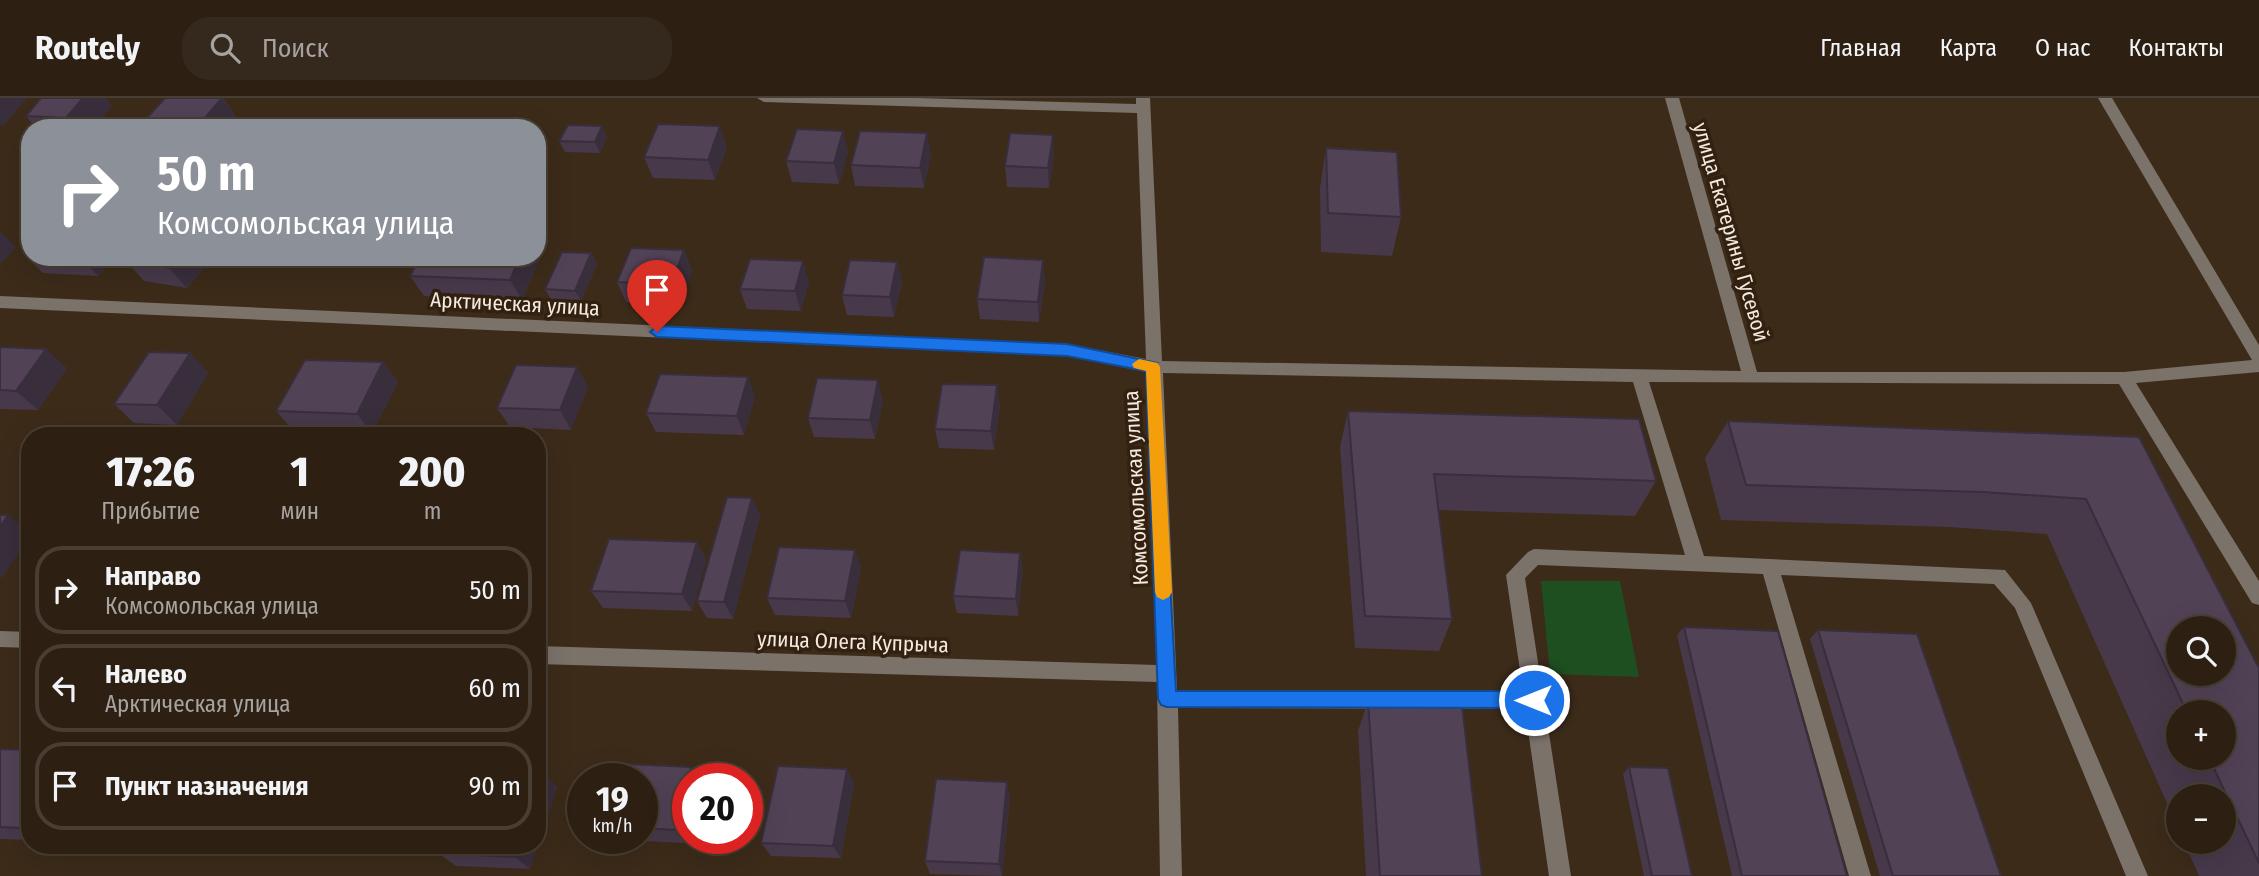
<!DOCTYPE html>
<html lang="ru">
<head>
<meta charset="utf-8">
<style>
  body { margin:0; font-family:"Fira Sans Condensed",sans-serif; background:#35281c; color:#f1f3f6; height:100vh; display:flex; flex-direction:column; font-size:26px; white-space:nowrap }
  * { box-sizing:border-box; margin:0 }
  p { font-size:23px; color:#a7a3a0 }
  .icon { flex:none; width:38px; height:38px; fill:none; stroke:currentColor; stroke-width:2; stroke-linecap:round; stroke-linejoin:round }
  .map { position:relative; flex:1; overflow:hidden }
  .sheet { position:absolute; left:21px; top:329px; width:525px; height:427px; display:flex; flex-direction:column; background:#2d2013; border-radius:28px; box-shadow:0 7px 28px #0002,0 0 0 2px #483e33 }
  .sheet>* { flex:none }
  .guide { position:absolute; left:21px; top:21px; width:525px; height:147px; border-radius:28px; box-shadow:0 7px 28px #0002,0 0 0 2px #483e33; background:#8c9099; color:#fff; overflow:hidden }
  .tools { position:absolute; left:2166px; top:518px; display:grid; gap:14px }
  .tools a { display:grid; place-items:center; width:70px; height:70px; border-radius:50%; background:#2d2013; box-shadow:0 7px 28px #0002,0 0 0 2px #483e33; font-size:35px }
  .speed { position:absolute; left:567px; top:665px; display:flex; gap:14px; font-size:35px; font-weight:700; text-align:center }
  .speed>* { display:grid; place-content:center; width:91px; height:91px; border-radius:50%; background:#2d2013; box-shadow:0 7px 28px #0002,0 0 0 2px #483e33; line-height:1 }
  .speed small { font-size:18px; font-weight:400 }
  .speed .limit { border:10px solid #d22; background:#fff; color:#111 }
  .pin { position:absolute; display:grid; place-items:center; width:60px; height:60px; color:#fff; margin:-72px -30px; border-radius:50% 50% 50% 0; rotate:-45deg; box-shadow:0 0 7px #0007 }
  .pin .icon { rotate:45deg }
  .me { position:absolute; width:77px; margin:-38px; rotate:270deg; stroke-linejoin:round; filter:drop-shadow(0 0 5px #0008) }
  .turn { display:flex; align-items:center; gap:24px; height:147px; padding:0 21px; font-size:32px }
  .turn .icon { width:91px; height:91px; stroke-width:2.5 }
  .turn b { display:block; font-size:49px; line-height:60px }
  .eta { display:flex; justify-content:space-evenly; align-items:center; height:119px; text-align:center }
  .eta b { font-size:42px; font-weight:800; line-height:49px }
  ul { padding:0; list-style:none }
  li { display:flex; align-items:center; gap:21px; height:88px; margin:0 14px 10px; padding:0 7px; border:4px solid #483e33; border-radius:28px }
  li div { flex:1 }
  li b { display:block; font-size:26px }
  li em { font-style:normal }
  header { display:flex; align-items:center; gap:42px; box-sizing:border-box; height:98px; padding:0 35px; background:#2d2013; border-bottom:2px solid #483e33 }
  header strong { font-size:33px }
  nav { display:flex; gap:38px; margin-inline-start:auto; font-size:24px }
  .search { width:490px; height:63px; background:#35281c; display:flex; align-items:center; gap:18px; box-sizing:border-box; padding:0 24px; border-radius:28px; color:#a7a3a0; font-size:26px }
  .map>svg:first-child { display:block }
  .green { fill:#1e4f20 }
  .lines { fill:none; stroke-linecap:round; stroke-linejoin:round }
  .minor { fill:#7b726a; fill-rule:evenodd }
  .wall { fill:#47394a; fill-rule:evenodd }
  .shaded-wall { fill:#392e3c }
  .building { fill:#524256; stroke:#392e3c; stroke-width:2; fill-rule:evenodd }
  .route { fill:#1a73e8; stroke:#114b97; stroke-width:2 }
  .slow { fill:#f59e0b }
  .labels { text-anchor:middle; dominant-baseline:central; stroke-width:7; stroke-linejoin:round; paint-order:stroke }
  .street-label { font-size:21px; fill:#f5eadf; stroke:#322110 }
</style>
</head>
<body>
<header>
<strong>Routely</strong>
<div class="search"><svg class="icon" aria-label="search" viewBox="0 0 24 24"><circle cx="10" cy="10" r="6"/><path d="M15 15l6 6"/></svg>Поиск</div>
<nav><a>Главная</a><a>Карта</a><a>О нас</a><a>Контакты</a></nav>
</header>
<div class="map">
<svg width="2259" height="778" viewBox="0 0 2259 778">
  <rect width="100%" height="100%" fill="#3c2b19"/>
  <path class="green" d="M1541,483H1620L1639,579L1550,576Z"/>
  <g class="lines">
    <g class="minor">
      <path d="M757,0H916L1136,6V0H1150L1162,263L1741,273L1665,0H1679L1757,274H2124L2252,262L2098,0H2112L2259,247V274L2136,285L2259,483V507L2252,505L2119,286L1649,284L1704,458L2005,472L2031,505L2148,778H2126L2015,510L1994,486L1781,477L1871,778H1849L1763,476L1538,467L1525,480L1571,778H1549L1525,611L1178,610L1182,778H1160L1157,584L537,566V548L1157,567L1146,274L1067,258L0,210V198L1067,246L1146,261L1137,15L764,4ZM1163,275L1633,284L1685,457L1534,451L1528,454L1506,477L1523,593L1177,592Z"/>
      <path d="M0,533L30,534V550L0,549Z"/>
    </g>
  </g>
  <g class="wall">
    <path d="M165,0H223L237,20L229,30H150L144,23Z"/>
    <path d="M112,7L93,30H36L26,18Z"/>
    <path d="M602,28L607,39L600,55L565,54L559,43Z"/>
    <path d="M843,33L848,54L839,86L792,84L786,63Z"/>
    <path d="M727,49L715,82L653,80L644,59Z"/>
    <path d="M1326,50L1401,119L1392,158L1321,154L1320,90Z"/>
    <path d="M931,56L924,90L855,88L851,67Z"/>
    <path d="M1054,58L1049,90L1007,89L1005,68Z"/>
    <path d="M30,146V159H113L98,178L43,175L23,155Z"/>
    <path d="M684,152L692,173L680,207L626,204L617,184Z"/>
    <path d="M591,155L597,166L581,203L551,202L545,191Z"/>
    <path d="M129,159H213L187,190L144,183L126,163Z"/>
    <path d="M540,160L522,202L424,198L410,178Z"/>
    <path d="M897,164L902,184L894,219L847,217L842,197Z"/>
    <path d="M1045,182L1039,224L980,221L977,201Z"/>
    <path d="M809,184L801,213L747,211L740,191Z"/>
    <path d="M0,249L67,270L38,312L0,311Z"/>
    <path d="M190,255L208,275L177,327L134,325L114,306Z"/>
    <path d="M383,264L398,284L372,335L293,332L276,313Z"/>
    <path d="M588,288L571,332L510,329L497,310Z"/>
    <path d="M755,298L744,337L656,334L646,315Z"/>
    <path d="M883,302L875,341L814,339L808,320Z"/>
    <path d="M1000,307L994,352L939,350L935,331Z"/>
    <path d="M1348,313L1656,383L1635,418L1439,412L1452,521L1439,553L1355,550L1340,349Z"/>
    <path d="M1728,323L2139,339L2259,570V778H2199L2184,744H2224V698H2179V732L2047,436L1949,429L1721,422L1705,360ZM2179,614H2224V660H2179Z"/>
    <path d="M752,400L760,418L733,521L707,520L697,503Z"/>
    <path d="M697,444L706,462L692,513L603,510L591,493Z"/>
    <path d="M1020,455L1023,472L1018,518L957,515L953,498Z"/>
    <path d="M861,469L851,520L775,517L767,500Z"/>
    <path d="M1684,529L1847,778H1732L1677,537Z"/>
    <path d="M1818,532L2001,778H1880L1810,541Z"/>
    <path d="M1368,603L1482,778H1366L1358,633Z"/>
    <path d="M0,651L30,652V742L0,741Z"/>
    <path d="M1629,669L1692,778H1644L1623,676Z"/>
    <path d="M542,675L557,689L530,771L456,768L438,755Z"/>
    <path d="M642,681L686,745L623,742L621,740H642Z"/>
    <path d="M854,685L841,760L771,758L761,745Z"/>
    <path d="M1010,698L1002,778L930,776L925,763Z"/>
    <path d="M159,747H221L218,753L164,750Z"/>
  </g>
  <g class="shaded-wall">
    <path d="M0,0H27L3,28L0,26Z"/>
    <path d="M83,0H106L112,7L93,30H75L66,20Z"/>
    <path d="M222,0L237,20L229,30H200L198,28Z"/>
    <path d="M602,28L607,39L600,55L595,44Z"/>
    <path d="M720,28L727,49L715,82L708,62Z"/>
    <path d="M843,33L848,54L839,86L834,65Z"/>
    <path d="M927,35L931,56L924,90L920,70Z"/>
    <path d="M1053,37L1054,58L1049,90L1048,70Z"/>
    <path d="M0,133L16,149L0,167Z"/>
    <path d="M684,152L692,173L680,207L671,187Z"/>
    <path d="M537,154L540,160L522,202L510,182L520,159H537Z"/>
    <path d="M591,155L597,166L581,203L575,193Z"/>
    <path d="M80,159H113L98,178Z"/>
    <path d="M179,159H213L187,190L169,170Z"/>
    <path d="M1043,162L1045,182L1039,224L1038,204Z"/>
    <path d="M803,163L809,184L801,213L795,193Z"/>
    <path d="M897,164L902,184L894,219L890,199Z"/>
    <path d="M46,251L67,270L38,312L16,293Z"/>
    <path d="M190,255L208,275L177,327L157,307Z"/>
    <path d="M383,264L398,284L372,335L357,316Z"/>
    <path d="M577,269L588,288L571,332L560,312Z"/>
    <path d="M748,279L755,298L744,337L737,318Z"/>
    <path d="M878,282L883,302L875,341L870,322Z"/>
    <path d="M997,287L1000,307L994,352L991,333Z"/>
    <path d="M752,400L760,418L733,521L724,504Z"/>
    <path d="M8,417L30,434V438L2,480L0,479V429Z"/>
    <path d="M697,444L706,462L692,513L682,496Z"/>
    <path d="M855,452L861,469L851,520L845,503Z"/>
    <path d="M1020,455L1023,472L1018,518L1016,501Z"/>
    <path d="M691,669L700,681H688Z"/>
    <path d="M847,671L854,685L841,760L833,748Z"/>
    <path d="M542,675L557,689L530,771L515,759L518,747H537V690Z"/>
    <path d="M688,682V738L686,745L675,732Z"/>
    <path d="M1007,684L1010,698L1002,778L999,766Z"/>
    <path d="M208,747H221L218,753Z"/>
  </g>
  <g class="building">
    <path d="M41,0H83L66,20L26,18Z"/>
    <path d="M165,0H222L198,28L144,23Z"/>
    <path d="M658,26L720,28L708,62L644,59Z"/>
    <path d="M568,27L602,28L595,44L559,43Z"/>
    <path d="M797,31L843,33L834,65L786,63Z"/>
    <path d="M860,33L927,35L920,70L851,67Z"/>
    <path d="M1010,35L1053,37L1048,70L1005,68Z"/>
    <path d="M1326,50L1397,54L1401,119L1328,115Z"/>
    <path d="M30,146V155H23Z"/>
    <path d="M631,150L684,152L671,187L617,184Z"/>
    <path d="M562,154L591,155L575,193L545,191Z"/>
    <path d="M129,159H179L169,170L126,163Z"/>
    <path d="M420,159H520L510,182L410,178Z"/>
    <path d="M984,159L1043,162L1038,204L977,201Z"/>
    <path d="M750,161L803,163L795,193L740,191Z"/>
    <path d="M850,162L897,164L890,199L842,197Z"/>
    <path d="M0,249L46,251L16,293L0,292Z"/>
    <path d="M149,254L190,255L157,307L114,306Z"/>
    <path d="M305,262L383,264L357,316L276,313Z"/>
    <path d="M516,267L577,269L560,312L497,310Z"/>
    <path d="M660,276L748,279L737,318L646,315Z"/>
    <path d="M817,280L878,282L870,322L808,320Z"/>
    <path d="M942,286L997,287L991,333L935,331Z"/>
    <path d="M1348,313L1639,321L1656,383L1434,376L1452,521L1365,518Z"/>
    <path d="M1728,323L2139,339L2259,570V765L2209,660H2224V614H2187L2086,401L1983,394L1746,387ZM2179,530H2224V576H2179Z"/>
    <path d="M727,399L752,400L724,504L697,503Z"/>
    <path d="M0,417H8L0,429Z"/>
    <path d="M609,441L697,444L682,496L591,493Z"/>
    <path d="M779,449L855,452L845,503L767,500Z"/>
    <path d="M960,452L1020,455L1016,501L953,498Z"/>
    <path d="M1684,529L1778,533L1847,778H1742Z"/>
    <path d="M1818,532L1917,536L2001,778H1893Z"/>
    <path d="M1368,603L1462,607L1482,778H1380Z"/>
    <path d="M0,651L30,652V723L26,730L0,729Z"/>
    <path d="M627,666L691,669L675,732L642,730V681H623Z"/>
    <path d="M778,668L847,671L833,748L761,745Z"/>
    <path d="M1629,669L1668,670L1692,778H1652Z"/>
    <path d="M537,675H542L537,690Z"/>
    <path d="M936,681L1007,684L999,766L925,763Z"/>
    <path d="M441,747H518L515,759L438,755Z"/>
  </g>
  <path class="route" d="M657,228L1067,246L1158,265L1176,593H1534L1540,596L1542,602L1540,607L1534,610L1167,609L1161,607L1158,601L1146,273L1067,258L657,239L650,234Z"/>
  <path class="slow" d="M1139,261L1158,265L1160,269L1172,494L1169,499L1163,502L1157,499L1155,494L1146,273L1134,270L1132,266Z"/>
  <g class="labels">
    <g class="street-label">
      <text transform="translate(1731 134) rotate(74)">улица Екатерины Гусевой</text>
      <text transform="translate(515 206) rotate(3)">Арктическая улица</text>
      <text transform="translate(1136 390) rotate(-93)">Комсомольская улица</text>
      <text transform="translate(853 544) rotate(2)">улица Олега Купрыча</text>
    </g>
  </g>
</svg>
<div class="tools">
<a><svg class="icon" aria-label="search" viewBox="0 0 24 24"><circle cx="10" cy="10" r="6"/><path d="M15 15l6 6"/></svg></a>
<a>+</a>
<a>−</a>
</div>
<div class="speed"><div>19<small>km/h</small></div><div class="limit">20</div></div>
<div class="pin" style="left:657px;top:234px;background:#d93025"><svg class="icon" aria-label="arrive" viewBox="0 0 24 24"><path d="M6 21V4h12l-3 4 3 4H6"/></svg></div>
<svg class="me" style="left:1534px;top:602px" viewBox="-20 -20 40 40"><circle r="17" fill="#1a73e8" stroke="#fff" stroke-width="3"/><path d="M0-11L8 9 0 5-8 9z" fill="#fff"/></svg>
<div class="guide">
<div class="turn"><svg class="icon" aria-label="right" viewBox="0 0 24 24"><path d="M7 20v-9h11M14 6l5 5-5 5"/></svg><div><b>50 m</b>Комсомольская улица</div></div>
</div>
<section class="sheet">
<div class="eta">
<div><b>17:26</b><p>Прибытие</p></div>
<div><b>1</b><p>мин</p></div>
<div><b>200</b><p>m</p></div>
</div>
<ul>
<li><svg class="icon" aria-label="right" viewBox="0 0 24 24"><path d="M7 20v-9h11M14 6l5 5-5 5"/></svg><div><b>Направо</b><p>Комсомольская улица</p></div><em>50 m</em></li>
<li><svg class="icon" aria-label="left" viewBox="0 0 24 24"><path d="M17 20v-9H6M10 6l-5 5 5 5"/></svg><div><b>Налево</b><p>Арктическая улица</p></div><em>60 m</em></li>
<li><svg class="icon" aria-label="arrive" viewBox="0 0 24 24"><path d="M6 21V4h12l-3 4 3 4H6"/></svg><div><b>Пункт назначения</b></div><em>90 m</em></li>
</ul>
</section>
</div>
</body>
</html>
